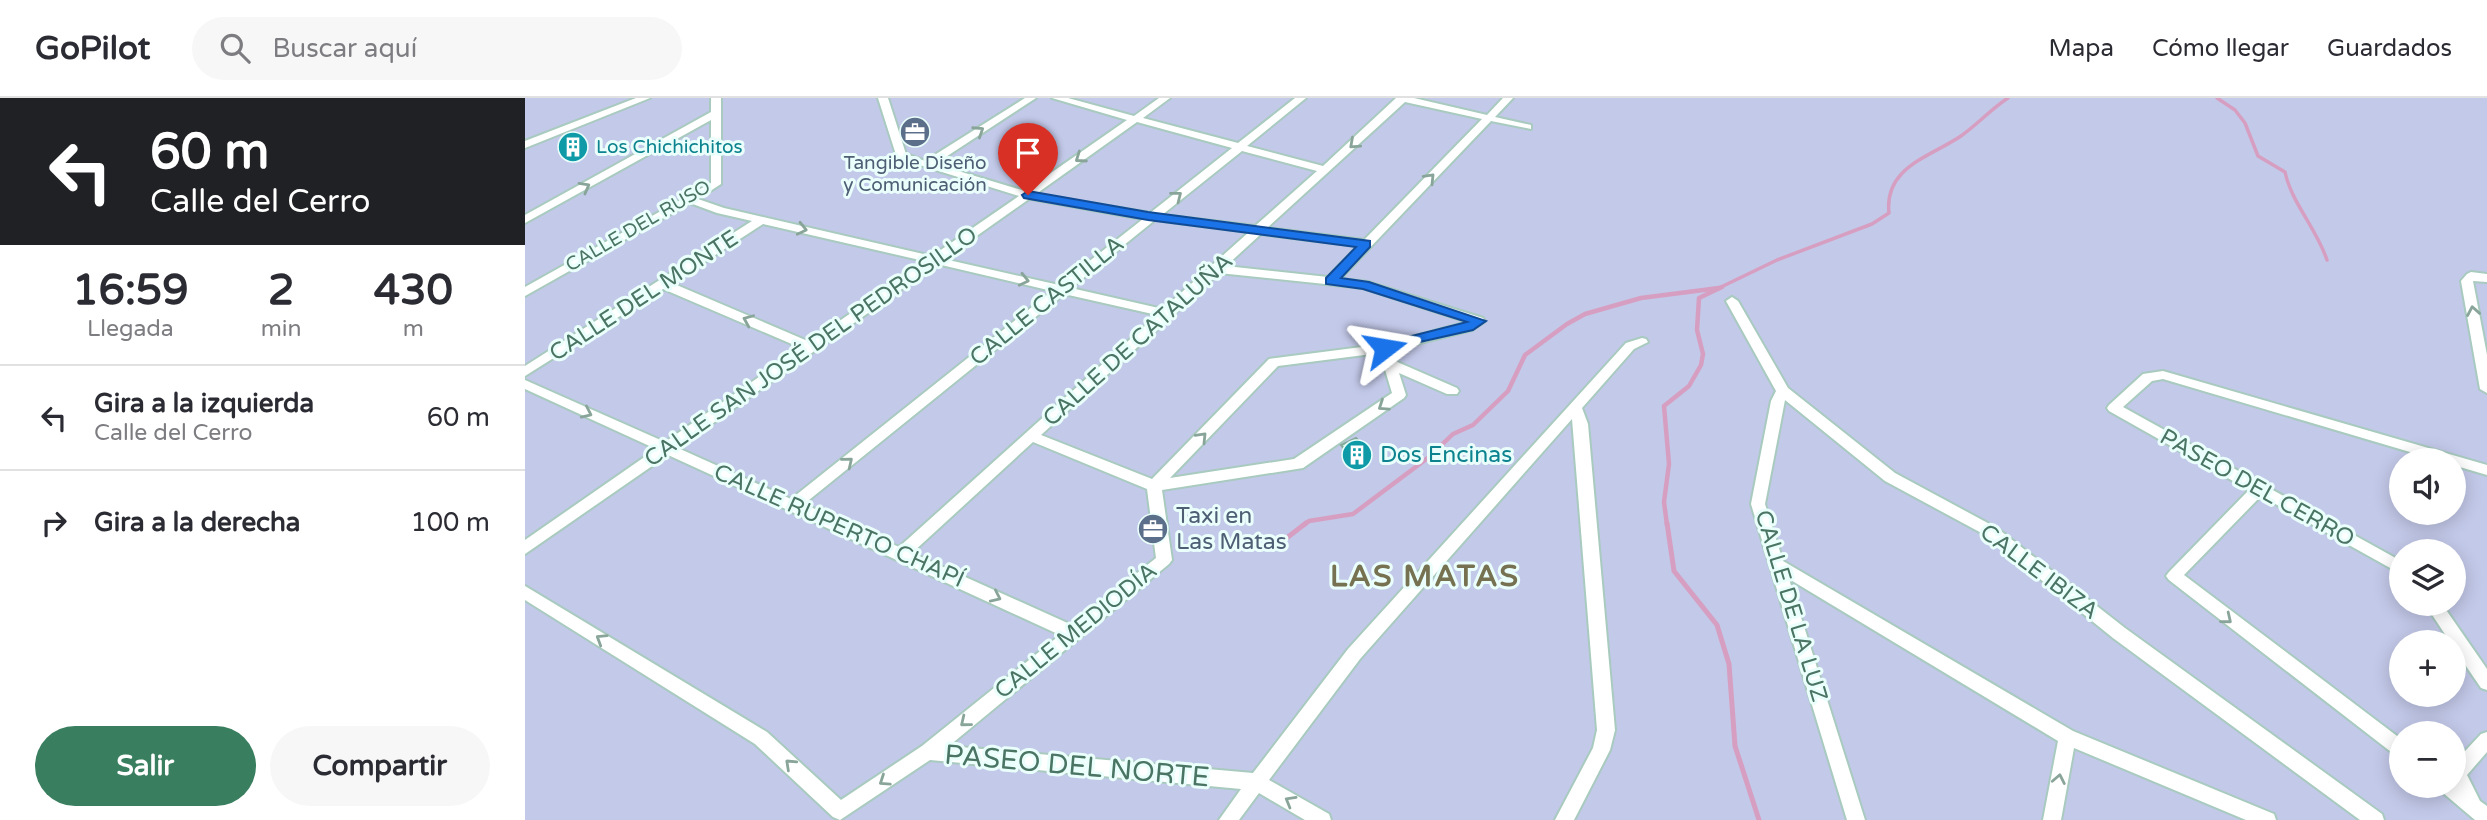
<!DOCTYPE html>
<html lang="es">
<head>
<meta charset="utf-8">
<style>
  body { margin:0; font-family:"Varela Round",sans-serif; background:#f7f7f7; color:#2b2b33; height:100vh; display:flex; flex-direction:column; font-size:26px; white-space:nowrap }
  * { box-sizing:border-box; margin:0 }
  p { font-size:23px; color:#7c7c81 }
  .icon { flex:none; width:38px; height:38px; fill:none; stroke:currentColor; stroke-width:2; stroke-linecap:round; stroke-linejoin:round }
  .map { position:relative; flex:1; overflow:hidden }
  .sheet { display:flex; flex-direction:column; background:#fff; width:525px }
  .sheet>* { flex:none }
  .top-card { background:#202124; color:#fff; overflow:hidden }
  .buttons { position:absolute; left:1864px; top:350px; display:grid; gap:14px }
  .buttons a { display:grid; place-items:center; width:77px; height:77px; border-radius:50%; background:#fff; box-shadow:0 4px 18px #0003; font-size:35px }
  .pin { position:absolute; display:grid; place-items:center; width:60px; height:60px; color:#fff; margin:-72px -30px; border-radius:50% 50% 50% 0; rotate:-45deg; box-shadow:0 0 7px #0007 }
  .pin .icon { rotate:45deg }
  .me { position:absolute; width:77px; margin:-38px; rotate:76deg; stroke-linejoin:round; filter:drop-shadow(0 0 5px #0008) }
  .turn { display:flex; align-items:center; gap:24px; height:147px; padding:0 35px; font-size:32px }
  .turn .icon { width:91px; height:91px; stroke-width:2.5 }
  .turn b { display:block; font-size:49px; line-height:60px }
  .eta { display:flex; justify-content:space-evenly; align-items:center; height:119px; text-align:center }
  .eta b { font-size:42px; font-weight:700; line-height:49px }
  .cta { display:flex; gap:14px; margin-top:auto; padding:14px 35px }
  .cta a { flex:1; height:80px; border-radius:42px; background:#397e5e; color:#fff; font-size:28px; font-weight:700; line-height:80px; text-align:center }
  .cta a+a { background:#f7f7f7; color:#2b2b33 }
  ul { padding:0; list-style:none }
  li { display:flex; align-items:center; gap:21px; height:105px; padding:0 35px; border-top:2px solid #e1e1e2 }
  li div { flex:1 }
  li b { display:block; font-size:26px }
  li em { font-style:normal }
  header { display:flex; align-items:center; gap:42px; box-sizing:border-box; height:98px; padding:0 35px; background:#fff; border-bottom:2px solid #e1e1e2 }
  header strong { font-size:33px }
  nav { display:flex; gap:38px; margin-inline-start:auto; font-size:24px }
  .search { width:490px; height:63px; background:#f7f7f7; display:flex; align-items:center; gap:18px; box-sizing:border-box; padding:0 24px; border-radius:38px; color:#7c7c81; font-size:26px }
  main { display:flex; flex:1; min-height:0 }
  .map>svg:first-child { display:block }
  .green { fill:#c3c9e9; fill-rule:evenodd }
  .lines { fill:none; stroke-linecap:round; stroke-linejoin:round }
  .stream-far2 { stroke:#d69fc1; stroke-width:3.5 }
  .stream-far1 { stroke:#d69fc1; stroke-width:4.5 }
  .stream { stroke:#d69fc1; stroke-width:5 }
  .minor-casing { stroke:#a8cabf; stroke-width:4 }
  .minor { fill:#fff; fill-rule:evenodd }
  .wall { fill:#a2cfbf }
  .shaded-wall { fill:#84a99b }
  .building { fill:#bcf1de; stroke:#84a99b; stroke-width:2 }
  .oneway { stroke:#89a59a }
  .route { fill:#1a73e8; stroke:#114b97; stroke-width:2 }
  .labels { text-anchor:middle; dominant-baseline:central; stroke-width:6; stroke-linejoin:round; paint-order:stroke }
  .far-culture-label { font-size:19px; fill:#0d838f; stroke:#eafffb; text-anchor:start }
  .far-service-label { font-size:19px; fill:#4e5e75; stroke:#eafffb }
  .far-street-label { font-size:19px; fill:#4a7463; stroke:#eafffb }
  .street-label { font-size:23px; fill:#4a7463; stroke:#eafffb }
  .culture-label { font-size:23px; fill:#0d838f; stroke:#eafffb; text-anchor:start }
  .service-label { font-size:23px; fill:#4e5e75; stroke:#eafffb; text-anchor:start }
  .near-street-label { font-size:28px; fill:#4a7463; stroke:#eafffb }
  .district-label { font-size:30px; font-weight:bold; letter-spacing:2px; fill:#767251; stroke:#eafffb }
</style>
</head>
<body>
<header>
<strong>GoPilot</strong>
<div class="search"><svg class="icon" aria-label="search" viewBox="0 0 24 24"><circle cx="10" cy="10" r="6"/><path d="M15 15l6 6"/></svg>Buscar aquí</div>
<nav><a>Mapa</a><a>Cómo llegar</a><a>Guardados</a></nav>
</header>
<main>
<section class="sheet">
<div class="top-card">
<div class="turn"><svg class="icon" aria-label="left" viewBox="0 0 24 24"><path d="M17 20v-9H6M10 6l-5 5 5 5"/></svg><div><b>60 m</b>Calle del Cerro</div></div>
</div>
<div class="eta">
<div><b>16:59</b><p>Llegada</p></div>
<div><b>2</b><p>min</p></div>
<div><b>430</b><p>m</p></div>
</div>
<ul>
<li><svg class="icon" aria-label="left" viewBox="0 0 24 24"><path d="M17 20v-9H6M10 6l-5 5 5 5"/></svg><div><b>Gira a la izquierda</b><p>Calle del Cerro</p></div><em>60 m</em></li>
<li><svg class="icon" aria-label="right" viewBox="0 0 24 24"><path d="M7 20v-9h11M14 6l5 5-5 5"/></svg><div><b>Gira a la derecha</b></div><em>100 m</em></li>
</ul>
<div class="cta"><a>Salir</a><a>Compartir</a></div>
</section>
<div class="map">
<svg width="1962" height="722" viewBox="0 0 1962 722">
  <rect width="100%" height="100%" fill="#e4fcf8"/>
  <path class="green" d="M0,0H1962V722H0ZM1876,362H1928V415H1876ZM1876,453H1928V506H1876ZM1876,544H1928V597H1876ZM1876,635H1928V688H1876Z"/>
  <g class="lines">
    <g class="stream-far2">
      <path d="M1692,0L1710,12L1720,25L1733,58L1760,74C1767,106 1791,129 1802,162"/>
      <path d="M1191,190H1194"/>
      <path d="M1194,190L1252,162L1347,126L1364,115C1359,69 1405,59 1436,38C1453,26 1466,11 1483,0"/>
    </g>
    <g class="stream-far1">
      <path d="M779,427L784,423L828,416L904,359L928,336L948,327L983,293L1000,257L1042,226L1060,216L1116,200L1194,190"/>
      <path d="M1142,427L1139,404L1144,366L1139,308L1164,288L1176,267L1178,256L1172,232L1174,200L1197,189"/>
    </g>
    <g class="stream">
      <path d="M1142,425L1149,473L1192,527L1204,566L1210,648L1234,722"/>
      <path d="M763,439L781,425"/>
    </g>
    <g class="minor-casing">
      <g id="minor">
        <path d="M111,0H125L0,50V43Z"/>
        <path d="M186,0H196V86L173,101L199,110L407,158L494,98L372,60L353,0H363L381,56L400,63L500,0H511L410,66L500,93L602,22L527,0H543L609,18L634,0H645L618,20L713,45L770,0H781L722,48L798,68L871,0H889L962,17L978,0H988L970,19L1006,27V31L966,23L815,181L843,184L958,220L960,223L947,232L867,252L870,263L932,290L934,293L932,296H922L874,275L881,297L879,300L778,370L637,392L647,462L644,466L424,648L728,675L823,551L1101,245L1117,240L1121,241L1123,244L1109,251L1057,310L1063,326L1090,632L1085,652L1049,722H1030L1068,650L1072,632L1047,321L835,561L744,682L804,716L806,722H780L734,695L714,722H694L716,691L405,662L315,722L308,719L230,646L0,502V488L242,634L316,702L397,648L535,537L143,357L0,456V442L131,351L0,291V282L140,344L276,250L138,191L0,278V268L227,123L192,115L165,105L0,198V189L186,85V22L0,125V117L186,14ZM880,4L957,21L839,142L742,130ZM612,24L707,50L625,115L511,96ZM717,53L792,73L730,128L637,117ZM504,101H506L618,121L534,187L419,161ZM630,122L724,134L638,211L546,190ZM238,126L399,163L285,244L147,185ZM736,136L833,148L803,179L701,168ZM412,166L527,193L266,401L153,350ZM694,175L838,190L943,224L860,246L744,261L627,381L516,337ZM539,196L632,217L374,449L279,406ZM855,255L867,295L769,361L645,380L753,268ZM508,344L622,391L631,460L547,527L387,455Z"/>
        <path d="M1946,174L1962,176V184L1948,183L1962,257V295L1955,291L1936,183L1942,176Z"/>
        <path d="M1207,199L1213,203L1263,290L1370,375L1472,430L1600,530L1857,716L1859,722H1835L1588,540L1462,438L1360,383L1260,302L1240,406L1258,463L1548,633L1749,716L1751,722H1721L1549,650L1536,722H1518L1533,643L1264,481L1340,722H1322L1226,406L1246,303L1251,293L1201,203Z"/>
        <path d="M1638,273L1962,367V377L1928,367V362H1912L1638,281L1627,283L1598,309L1876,463V476L1736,398L1659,477L1876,641V659L1870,657L1644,482L1641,478L1644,474L1724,392L1584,313L1582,310L1584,307L1618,276Z"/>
        <path d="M1900,506H1917L1962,571V592L1956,590L1928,549V544H1925Z"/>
        <path d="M1962,634V654L1942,677L1955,703L1962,708V722H1950L1917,694L1914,688H1928V666L1956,636Z"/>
      </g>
    </g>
    <use href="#minor" class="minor"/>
  </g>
  <path class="wall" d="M816,347L847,362L832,369L817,352Z"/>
  <path class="shaded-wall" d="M846,357L847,362L832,369L831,364Z"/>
  <path class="building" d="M831,340L846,357L831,364L816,347Z"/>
  <defs><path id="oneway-chevron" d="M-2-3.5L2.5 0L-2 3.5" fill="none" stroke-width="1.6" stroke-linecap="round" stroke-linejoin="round" transform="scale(1.75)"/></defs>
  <g class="oneway">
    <use href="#oneway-chevron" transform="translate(454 33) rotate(-33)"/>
    <use href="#oneway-chevron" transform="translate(829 46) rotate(138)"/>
    <use href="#oneway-chevron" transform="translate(555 60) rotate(145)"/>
    <use href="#oneway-chevron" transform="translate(905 80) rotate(-46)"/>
    <use href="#oneway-chevron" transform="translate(60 89) rotate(-29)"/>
    <use href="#oneway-chevron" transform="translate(652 98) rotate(-38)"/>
    <use href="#oneway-chevron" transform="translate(277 131) rotate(13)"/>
    <use href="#oneway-chevron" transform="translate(499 182) rotate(13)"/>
    <use href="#oneway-chevron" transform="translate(1948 213) rotate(-100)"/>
    <use href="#oneway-chevron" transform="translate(223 222) rotate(-157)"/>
    <use href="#oneway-chevron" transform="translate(858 308) rotate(146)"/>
    <use href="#oneway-chevron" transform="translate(62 315) rotate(25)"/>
    <use href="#oneway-chevron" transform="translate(677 339) rotate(-46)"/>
    <use href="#oneway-chevron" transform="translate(323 364) rotate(-39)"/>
    <use href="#oneway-chevron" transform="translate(471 499) rotate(25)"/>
    <use href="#oneway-chevron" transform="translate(1702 521) rotate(39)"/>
    <use href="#oneway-chevron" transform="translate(76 541) rotate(-148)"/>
    <use href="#oneway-chevron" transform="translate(440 624) rotate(141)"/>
    <use href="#oneway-chevron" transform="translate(265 666) rotate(-137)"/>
    <use href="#oneway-chevron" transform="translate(1534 681) rotate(-79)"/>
    <use href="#oneway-chevron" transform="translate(359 683) rotate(146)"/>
    <use href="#oneway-chevron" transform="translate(765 703) rotate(-150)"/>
  </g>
  <path class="route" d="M503,93L623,114L845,143V149L816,180L844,184L961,223L948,232L855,253V246L942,224L838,191L801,186V180L831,149L623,122L499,100L497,97Z"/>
  <defs>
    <g id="office-disc" transform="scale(1.575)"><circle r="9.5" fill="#5c6f8a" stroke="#eafffb"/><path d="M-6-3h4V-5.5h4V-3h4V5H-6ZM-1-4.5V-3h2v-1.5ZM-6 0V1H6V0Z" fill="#fff"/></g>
    <g id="building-disc" transform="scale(1.575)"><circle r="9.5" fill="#0f9aa8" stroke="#eafffb"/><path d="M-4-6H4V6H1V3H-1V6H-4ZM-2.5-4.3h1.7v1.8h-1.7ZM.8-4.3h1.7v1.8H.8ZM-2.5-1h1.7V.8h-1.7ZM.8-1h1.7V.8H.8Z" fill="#fff"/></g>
  </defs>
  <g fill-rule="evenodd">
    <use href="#office-disc" x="390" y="34"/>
    <use href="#building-disc" x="48" y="49"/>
    <use href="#building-disc" x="832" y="357"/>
    <use href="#office-disc" x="628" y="431"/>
  </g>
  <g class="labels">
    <g class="far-culture-label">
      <text x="71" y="49">Los Chichichitos</text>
    </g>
    <g class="far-service-label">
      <text x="390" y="65">Tangible Diseño<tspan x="390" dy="22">y Comunicación</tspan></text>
    </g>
    <g class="far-street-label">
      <text transform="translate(113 128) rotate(-30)">CALLE DEL RUSO</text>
    </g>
    <g class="street-label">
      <text transform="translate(119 198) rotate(-33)">CALLE DEL MONTE</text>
      <text transform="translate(522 203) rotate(-39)">CALLE CASTILLA</text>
      <text transform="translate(613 242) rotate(-42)">CALLE DE CATALUÑA</text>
      <text transform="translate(286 249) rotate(-35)">CALLE SAN JOSÉ DEL PEDROSILLO</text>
      <text transform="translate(1732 390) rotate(29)">PASEO DEL CERRO</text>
      <text transform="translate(314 428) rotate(24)">CALLE RUPERTO CHAPÍ</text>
      <text transform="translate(1514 474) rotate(37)">CALLE IBIZA</text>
      <text transform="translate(1266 508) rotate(73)">CALLE DE LA LUZ</text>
      <text transform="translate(551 533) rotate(-39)">CALLE MEDIODÍA</text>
    </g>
    <g class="culture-label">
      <text x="855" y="357">Dos Encinas</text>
    </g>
    <g class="service-label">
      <text x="651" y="418">Taxi en<tspan x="651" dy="26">Las Matas</tspan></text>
    </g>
    <g class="near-street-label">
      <text transform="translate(552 668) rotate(5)">PASEO DEL NORTE</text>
    </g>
    <g class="district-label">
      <text x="900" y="478">LAS MATAS</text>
    </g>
  </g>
</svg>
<div class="buttons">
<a><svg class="icon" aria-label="sound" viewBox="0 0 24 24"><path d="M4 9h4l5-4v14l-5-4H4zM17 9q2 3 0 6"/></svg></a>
<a><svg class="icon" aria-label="layers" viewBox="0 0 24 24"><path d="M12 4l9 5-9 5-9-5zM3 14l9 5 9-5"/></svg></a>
<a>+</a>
<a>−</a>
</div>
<div class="pin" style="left:503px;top:97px;background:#d93025"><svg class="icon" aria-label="arrive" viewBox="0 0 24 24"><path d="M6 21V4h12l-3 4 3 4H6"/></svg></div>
<svg class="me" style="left:860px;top:250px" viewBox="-20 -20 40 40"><path d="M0-17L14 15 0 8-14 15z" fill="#1a73e8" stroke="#fff" stroke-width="4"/></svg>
</div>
</main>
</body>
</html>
